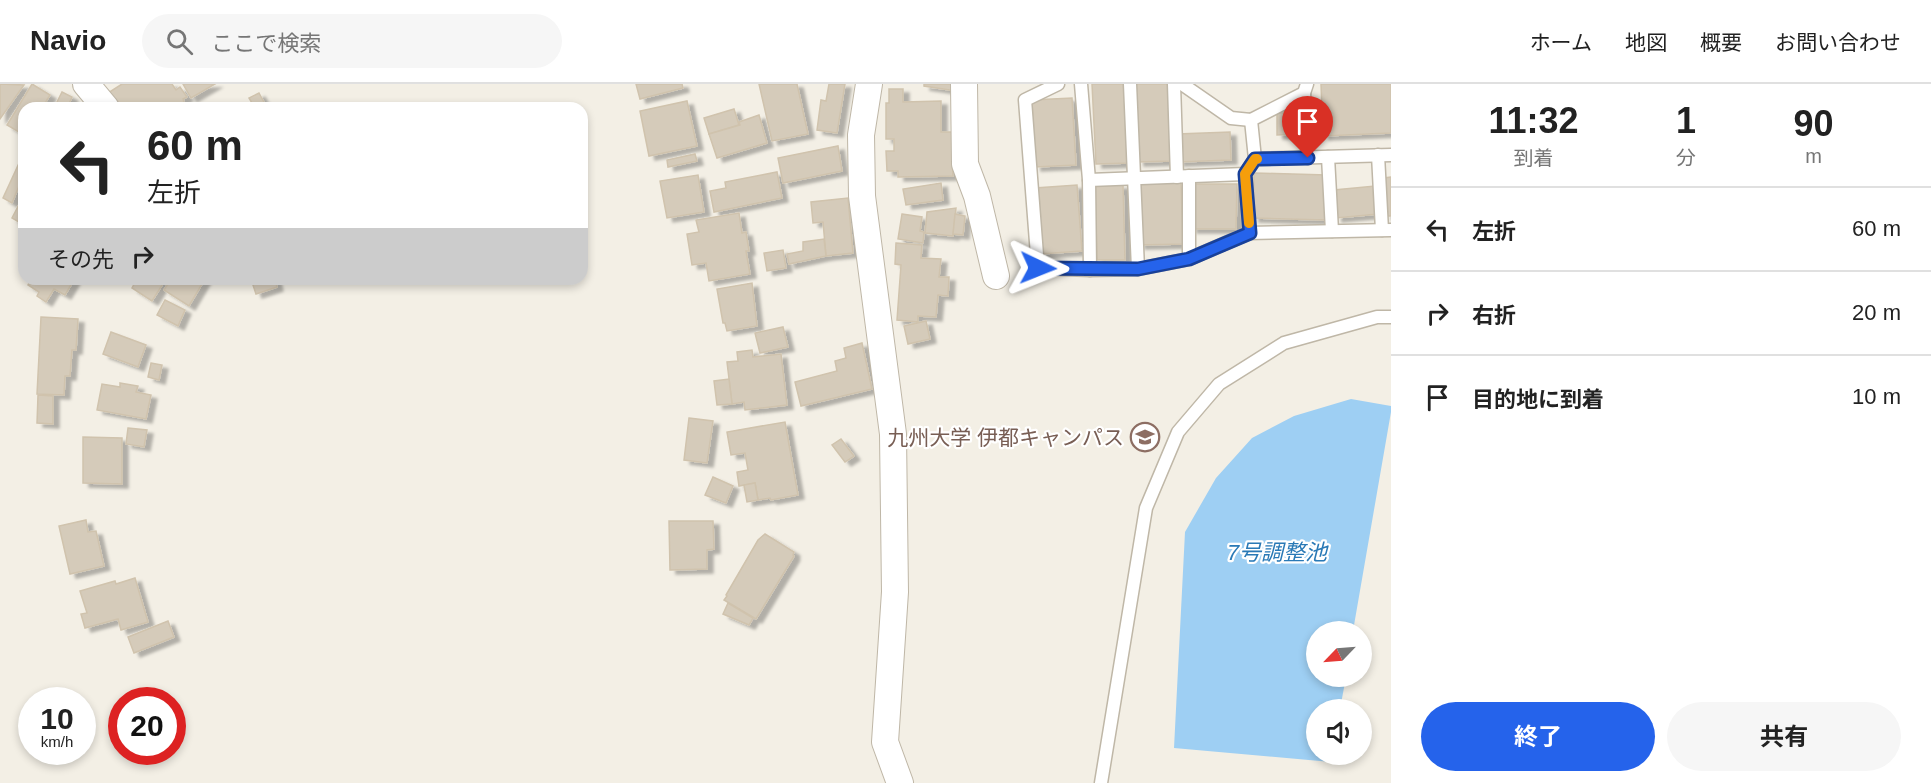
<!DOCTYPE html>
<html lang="ja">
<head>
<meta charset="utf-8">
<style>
  body { margin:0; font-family:Arial,"Noto Sans JP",sans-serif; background:#f6f6f6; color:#222; height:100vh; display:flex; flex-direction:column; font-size:22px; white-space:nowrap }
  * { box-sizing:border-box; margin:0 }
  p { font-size:20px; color:#767676 }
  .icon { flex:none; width:33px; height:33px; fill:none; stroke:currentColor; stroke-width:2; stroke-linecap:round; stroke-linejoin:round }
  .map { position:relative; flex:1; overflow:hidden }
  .sheet { display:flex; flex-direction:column; background:#fff; width:540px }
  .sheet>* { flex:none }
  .banner { position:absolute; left:18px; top:18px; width:570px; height:183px; border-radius:18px; box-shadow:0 3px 9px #0003; background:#fff; color:#222; overflow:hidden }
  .needle { width:39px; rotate:245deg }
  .buttons { position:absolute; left:1306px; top:537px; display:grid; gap:12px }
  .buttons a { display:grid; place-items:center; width:66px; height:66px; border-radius:50%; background:#fff; box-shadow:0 3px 9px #0003; font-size:30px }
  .speed { position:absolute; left:18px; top:603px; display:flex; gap:12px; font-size:30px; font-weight:700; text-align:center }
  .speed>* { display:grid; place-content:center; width:78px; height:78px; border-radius:50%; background:#fff; box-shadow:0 3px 9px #0003; line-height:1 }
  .speed small { font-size:15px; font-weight:400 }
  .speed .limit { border:9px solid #d22; background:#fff; color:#111 }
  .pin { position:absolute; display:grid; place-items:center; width:51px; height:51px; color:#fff; margin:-62px -26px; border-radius:50% 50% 50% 0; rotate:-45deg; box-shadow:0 0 6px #0007 }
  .pin .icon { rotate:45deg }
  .me { position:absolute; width:66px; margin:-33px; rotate:92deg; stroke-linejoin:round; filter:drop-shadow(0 0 4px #0008) }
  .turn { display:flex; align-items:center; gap:21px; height:126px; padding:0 30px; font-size:27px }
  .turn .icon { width:78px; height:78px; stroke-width:2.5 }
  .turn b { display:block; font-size:42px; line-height:51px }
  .then { display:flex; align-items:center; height:57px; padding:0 30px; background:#0003; gap:12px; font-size:22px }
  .eta { display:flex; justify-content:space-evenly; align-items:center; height:102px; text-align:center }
  .eta b { font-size:36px; font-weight:700; line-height:42px }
  .button { display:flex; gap:12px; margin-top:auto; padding:12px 30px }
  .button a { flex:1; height:69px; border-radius:36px; background:#2563eb; color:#fff; font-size:24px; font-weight:700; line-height:69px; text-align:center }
  .button a+a { background:#f6f6f6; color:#222 }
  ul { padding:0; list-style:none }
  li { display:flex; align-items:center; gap:18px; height:84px; padding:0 30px; border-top:2px solid #e0e0e0 }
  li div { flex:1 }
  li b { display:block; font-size:22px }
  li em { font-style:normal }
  header { display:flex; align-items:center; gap:36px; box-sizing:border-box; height:84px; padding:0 30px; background:#fff; border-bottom:2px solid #e0e0e0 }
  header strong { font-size:28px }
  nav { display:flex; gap:33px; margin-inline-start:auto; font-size:21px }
  .search { width:420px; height:54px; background:#f6f6f6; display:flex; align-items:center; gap:15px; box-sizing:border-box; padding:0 21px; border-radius:33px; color:#767676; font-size:22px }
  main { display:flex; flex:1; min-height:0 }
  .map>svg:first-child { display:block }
  .water { fill:#9ecff3 }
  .building { fill:#d5cbba; stroke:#d0c3ad; stroke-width:1.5; filter:url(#shadow) }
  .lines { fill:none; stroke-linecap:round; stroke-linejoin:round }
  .service-casing { stroke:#bfb7a7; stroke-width:15 }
  .minor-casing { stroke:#bfb7a7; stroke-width:28 }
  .service { stroke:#fff; stroke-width:12 }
  .minor { stroke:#fff; stroke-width:26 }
  .route-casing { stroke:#184099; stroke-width:15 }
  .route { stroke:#2563eb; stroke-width:10 }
  .slow { stroke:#f59e0b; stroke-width:10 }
  .labels { text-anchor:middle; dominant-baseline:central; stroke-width:4.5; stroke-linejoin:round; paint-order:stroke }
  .education-label { font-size:21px; fill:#785e54; stroke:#fff; text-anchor:end }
  .water-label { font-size:22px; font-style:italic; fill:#2979b6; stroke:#fff }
</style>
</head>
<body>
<header>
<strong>Navio</strong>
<div class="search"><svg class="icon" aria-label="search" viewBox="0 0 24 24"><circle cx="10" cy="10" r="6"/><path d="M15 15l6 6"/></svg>ここで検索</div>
<nav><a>ホーム</a><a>地図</a><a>概要</a><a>お問い合わせ</a></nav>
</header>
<main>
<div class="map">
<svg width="1391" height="699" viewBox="0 0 1391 699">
  <defs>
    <filter id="shadow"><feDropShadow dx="6" dy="4" stdDeviation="1.5" flood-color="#0004"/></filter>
  </defs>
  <rect width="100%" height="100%" fill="#f3efe5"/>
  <path class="water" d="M1351,315L1391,322V328L1353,547L1317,548V592L1346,593L1340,625L1317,626V670L1332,671L1331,678L1174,664L1185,448L1216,394L1252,354L1294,332Z"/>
  <g class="building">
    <path d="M0,0L24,1L0,35Z"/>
    <path d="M32,0L50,11L42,24H24V51L7,41Z"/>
    <path d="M122,0H172L176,6L180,3L187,13L183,15L184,18L174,24H118L108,9Z"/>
    <path d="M183,0H215L191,14Z"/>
    <path d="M636,0H682L683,4L640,15Z"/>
    <path d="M759,0H797L808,50L772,57Z"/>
    <path d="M829,0H845L837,49L817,46L821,16L826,17Z"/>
    <path d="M924,0H957L956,7L924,2Z"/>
    <path d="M1092,0H1126L1130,79L1096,80Z"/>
    <path d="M1134,0H1168L1172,77L1138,78Z"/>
    <path d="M1321,0H1391V49L1323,52Z"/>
    <path d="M889,5H903V18L941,17V48H952L953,92L898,93V87H887L886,67H894V55H886V19H889Z"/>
    <path d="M62,8L72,13L67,24H54Z"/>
    <path d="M259,9L265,20L255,24L249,14Z"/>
    <path d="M1072,14L1076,81L1035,83L1032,16Z"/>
    <path d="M687,17L697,62L649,72L640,27Z"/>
    <path d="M734,25L739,41L709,50L704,34Z"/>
    <path d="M1277,29H1298L1299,50L1277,51Z"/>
    <path d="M759,31L767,59L717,74L709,50L740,41L739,38Z"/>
    <path d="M1230,48L1231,76L1178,78L1177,50Z"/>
    <path d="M838,62L842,87L783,99L778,74Z"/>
    <path d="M695,70L697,77L668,83L667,76Z"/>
    <path d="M20,77L24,79V104L19,102L12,119L3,114Z"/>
    <path d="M777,88L782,114L714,128L710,107L726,104L725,98Z"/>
    <path d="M1254,89L1327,91L1326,136L1253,134Z"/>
    <path d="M698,91L704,128L667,134L660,97Z"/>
    <path d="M1391,93V132H1386L1384,94Z"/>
    <path d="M941,99L943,116L906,121L903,105Z"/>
    <path d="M1181,99L1183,160L1139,161L1137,100Z"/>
    <path d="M1191,100H1237L1236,145H1191Z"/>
    <path d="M1077,101L1082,167L1040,170L1035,104Z"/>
    <path d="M1123,101L1125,176H1097L1095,102Z"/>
    <path d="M1375,102L1378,130L1336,134L1334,106Z"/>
    <path d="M24,111V141L12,134Z"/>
    <path d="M848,114L853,169L826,172L823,138L813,139L811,118Z"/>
    <path d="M956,124L953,152L925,149L927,128Z"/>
    <path d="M739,129L742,149L746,148L749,167H746L750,190L709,197L706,179L692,181L687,150L699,148L696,136Z"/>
    <path d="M902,130L922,133L920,147L924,148L923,159L898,155Z"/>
    <path d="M955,130L965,132L963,151L953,150Z"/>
    <path d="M824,155L826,172L789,180L787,170L803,167V158Z"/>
    <path d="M896,159L922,161L921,174L941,175L939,193H949L948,212L938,211L936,233L918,232V238L897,236L901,181L895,180Z"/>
    <path d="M783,166L786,184L767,187L764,169Z"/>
    <path d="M31,195H72L74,196L65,211L54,205L46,218L37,212L39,208L28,201Z"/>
    <path d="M137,195H166L152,217L132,204Z"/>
    <path d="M171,195H205L189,222L164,206Z"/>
    <path d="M251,195H275L277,203L256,210Z"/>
    <path d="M752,199L757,242L727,247L725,239H723L717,205Z"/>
    <path d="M165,216L185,226L178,242L157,231Z"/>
    <path d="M41,233L78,235L76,266H72L70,292H65L64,311L37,310Z"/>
    <path d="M926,237L930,255L908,260L904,242Z"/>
    <path d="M783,243L788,263L760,269L755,249Z"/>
    <path d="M111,248L146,261L138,283L103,270Z"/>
    <path d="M862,259L872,305L801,322L795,298L837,287L835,277L846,274L844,264Z"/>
    <path d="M752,266L753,273L781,270L787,321L745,326L744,318L732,320L727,278L738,277L737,268Z"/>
    <path d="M151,279L162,281L159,296L148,293Z"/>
    <path d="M729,295L732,320L717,321L714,297Z"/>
    <path d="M120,299L138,302L136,308L151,311L146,335L97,326L102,300L120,303Z"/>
    <path d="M38,311L53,312V340L37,339Z"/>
    <path d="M689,334L713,337L707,379L684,376Z"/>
    <path d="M785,338L798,411L771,416L770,414L758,416L755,399L739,402L737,388L748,386L745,369L731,371L727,348Z"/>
    <path d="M128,344L147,346L144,363L126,360Z"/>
    <path d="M83,353L122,354V400L83,399Z"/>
    <path d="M841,355L854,372L845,378L832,361Z"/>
    <path d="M713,393L733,402L726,419L705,411Z"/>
    <path d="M755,399L758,416L747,418L744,401Z"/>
    <path d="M86,436L88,448L96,447L104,482L70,490L59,442Z"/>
    <path d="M669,437H713L714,465L707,466V485L670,486Z"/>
    <path d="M765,450L794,468L793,471L794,472L756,535L724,516L727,512L726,511L758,456Z"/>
    <path d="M135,494L148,538L121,546L118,535L85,544L81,530L87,529L80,507L115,497L116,500Z"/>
    <path d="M728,519L753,534L749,541L723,530Z"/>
    <path d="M168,537L174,553L134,569L128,553Z"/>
  </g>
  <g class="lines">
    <g class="service-casing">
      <g id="service">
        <path d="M1058,0L1025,16L1038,184L1090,186L1089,96L1081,0"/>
        <path d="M1130,0L1138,185L1189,175L1249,149L1245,90"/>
        <path d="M1174,0L1177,93"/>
        <path d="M1182,0L1231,34L1251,36"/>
        <path d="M1307,0L1304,9L1251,36L1255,75L1391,71"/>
        <path d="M1304,9L1308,74"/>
        <path d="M1378,71L1382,146"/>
        <path d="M1328,73L1332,147"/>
        <path d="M1189,92V175"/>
        <path d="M1089,96L1245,90L1255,75"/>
        <path d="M1249,149L1391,146"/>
        <path d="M1090,186L1138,185"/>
        <path d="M1101,699L1146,424L1178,348L1219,300L1284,259L1377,233H1391"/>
      </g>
    </g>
    <g class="minor-casing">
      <g id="minor">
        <path d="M86,0L106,24"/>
        <path d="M869,0L861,51L862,112L893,350L895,508L885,658L900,699"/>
        <path d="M964,0L965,80L977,112L996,192"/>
      </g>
    </g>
    <use href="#service" class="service"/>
    <use href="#minor" class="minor"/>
  </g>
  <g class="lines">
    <g class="route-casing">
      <path id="route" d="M1038,184L1138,185L1189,175L1250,149L1245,90L1255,75L1308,74"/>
    </g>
    <use href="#route" class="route"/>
    <path class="slow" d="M1249,139L1245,90L1255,75H1257"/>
  </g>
  <defs>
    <g id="university-ring" transform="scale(1.5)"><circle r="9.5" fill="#fff" stroke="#8d6e63" stroke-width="1.5"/><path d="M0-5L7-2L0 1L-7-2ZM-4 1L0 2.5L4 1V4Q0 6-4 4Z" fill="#8d6e63"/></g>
  </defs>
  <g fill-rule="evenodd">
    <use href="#university-ring" x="1145" y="353"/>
  </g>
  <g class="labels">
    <g class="education-label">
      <text x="1124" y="353">九州大学 伊都キャンパス</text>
    </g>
    <g class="water-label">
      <text x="1277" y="468">7号調整池</text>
    </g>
  </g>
</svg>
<div class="buttons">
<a><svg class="needle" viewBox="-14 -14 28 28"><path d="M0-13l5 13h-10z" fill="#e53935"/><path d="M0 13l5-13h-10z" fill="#767676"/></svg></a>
<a><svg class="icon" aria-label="sound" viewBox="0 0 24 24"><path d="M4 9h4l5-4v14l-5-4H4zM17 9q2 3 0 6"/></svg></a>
</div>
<div class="speed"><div>10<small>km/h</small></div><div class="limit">20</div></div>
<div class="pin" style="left:1308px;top:74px;background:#d93025"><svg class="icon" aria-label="arrive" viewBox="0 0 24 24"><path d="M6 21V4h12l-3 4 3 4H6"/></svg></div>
<svg class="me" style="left:1038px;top:184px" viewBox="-20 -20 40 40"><path d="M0-17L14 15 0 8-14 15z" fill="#2563eb" stroke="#fff" stroke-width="4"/></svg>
<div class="banner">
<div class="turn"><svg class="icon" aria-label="left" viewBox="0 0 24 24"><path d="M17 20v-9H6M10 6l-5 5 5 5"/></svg><div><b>60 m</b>左折</div></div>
<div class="then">その先<svg class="icon" aria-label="right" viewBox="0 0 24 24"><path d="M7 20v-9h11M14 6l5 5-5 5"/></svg></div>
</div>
</div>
<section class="sheet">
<div class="eta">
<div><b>11:32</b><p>到着</p></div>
<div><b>1</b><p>分</p></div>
<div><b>90</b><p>m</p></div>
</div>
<ul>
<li><svg class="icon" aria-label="left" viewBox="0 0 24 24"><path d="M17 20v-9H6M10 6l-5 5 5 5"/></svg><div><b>左折</b></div><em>60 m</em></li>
<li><svg class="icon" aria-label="right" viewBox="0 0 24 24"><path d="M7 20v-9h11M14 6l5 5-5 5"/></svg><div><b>右折</b></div><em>20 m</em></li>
<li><svg class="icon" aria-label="arrive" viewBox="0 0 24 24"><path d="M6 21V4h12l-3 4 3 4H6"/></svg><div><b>目的地に到着</b></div><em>10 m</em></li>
</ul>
<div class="button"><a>終了</a><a>共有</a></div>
</section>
</main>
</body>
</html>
